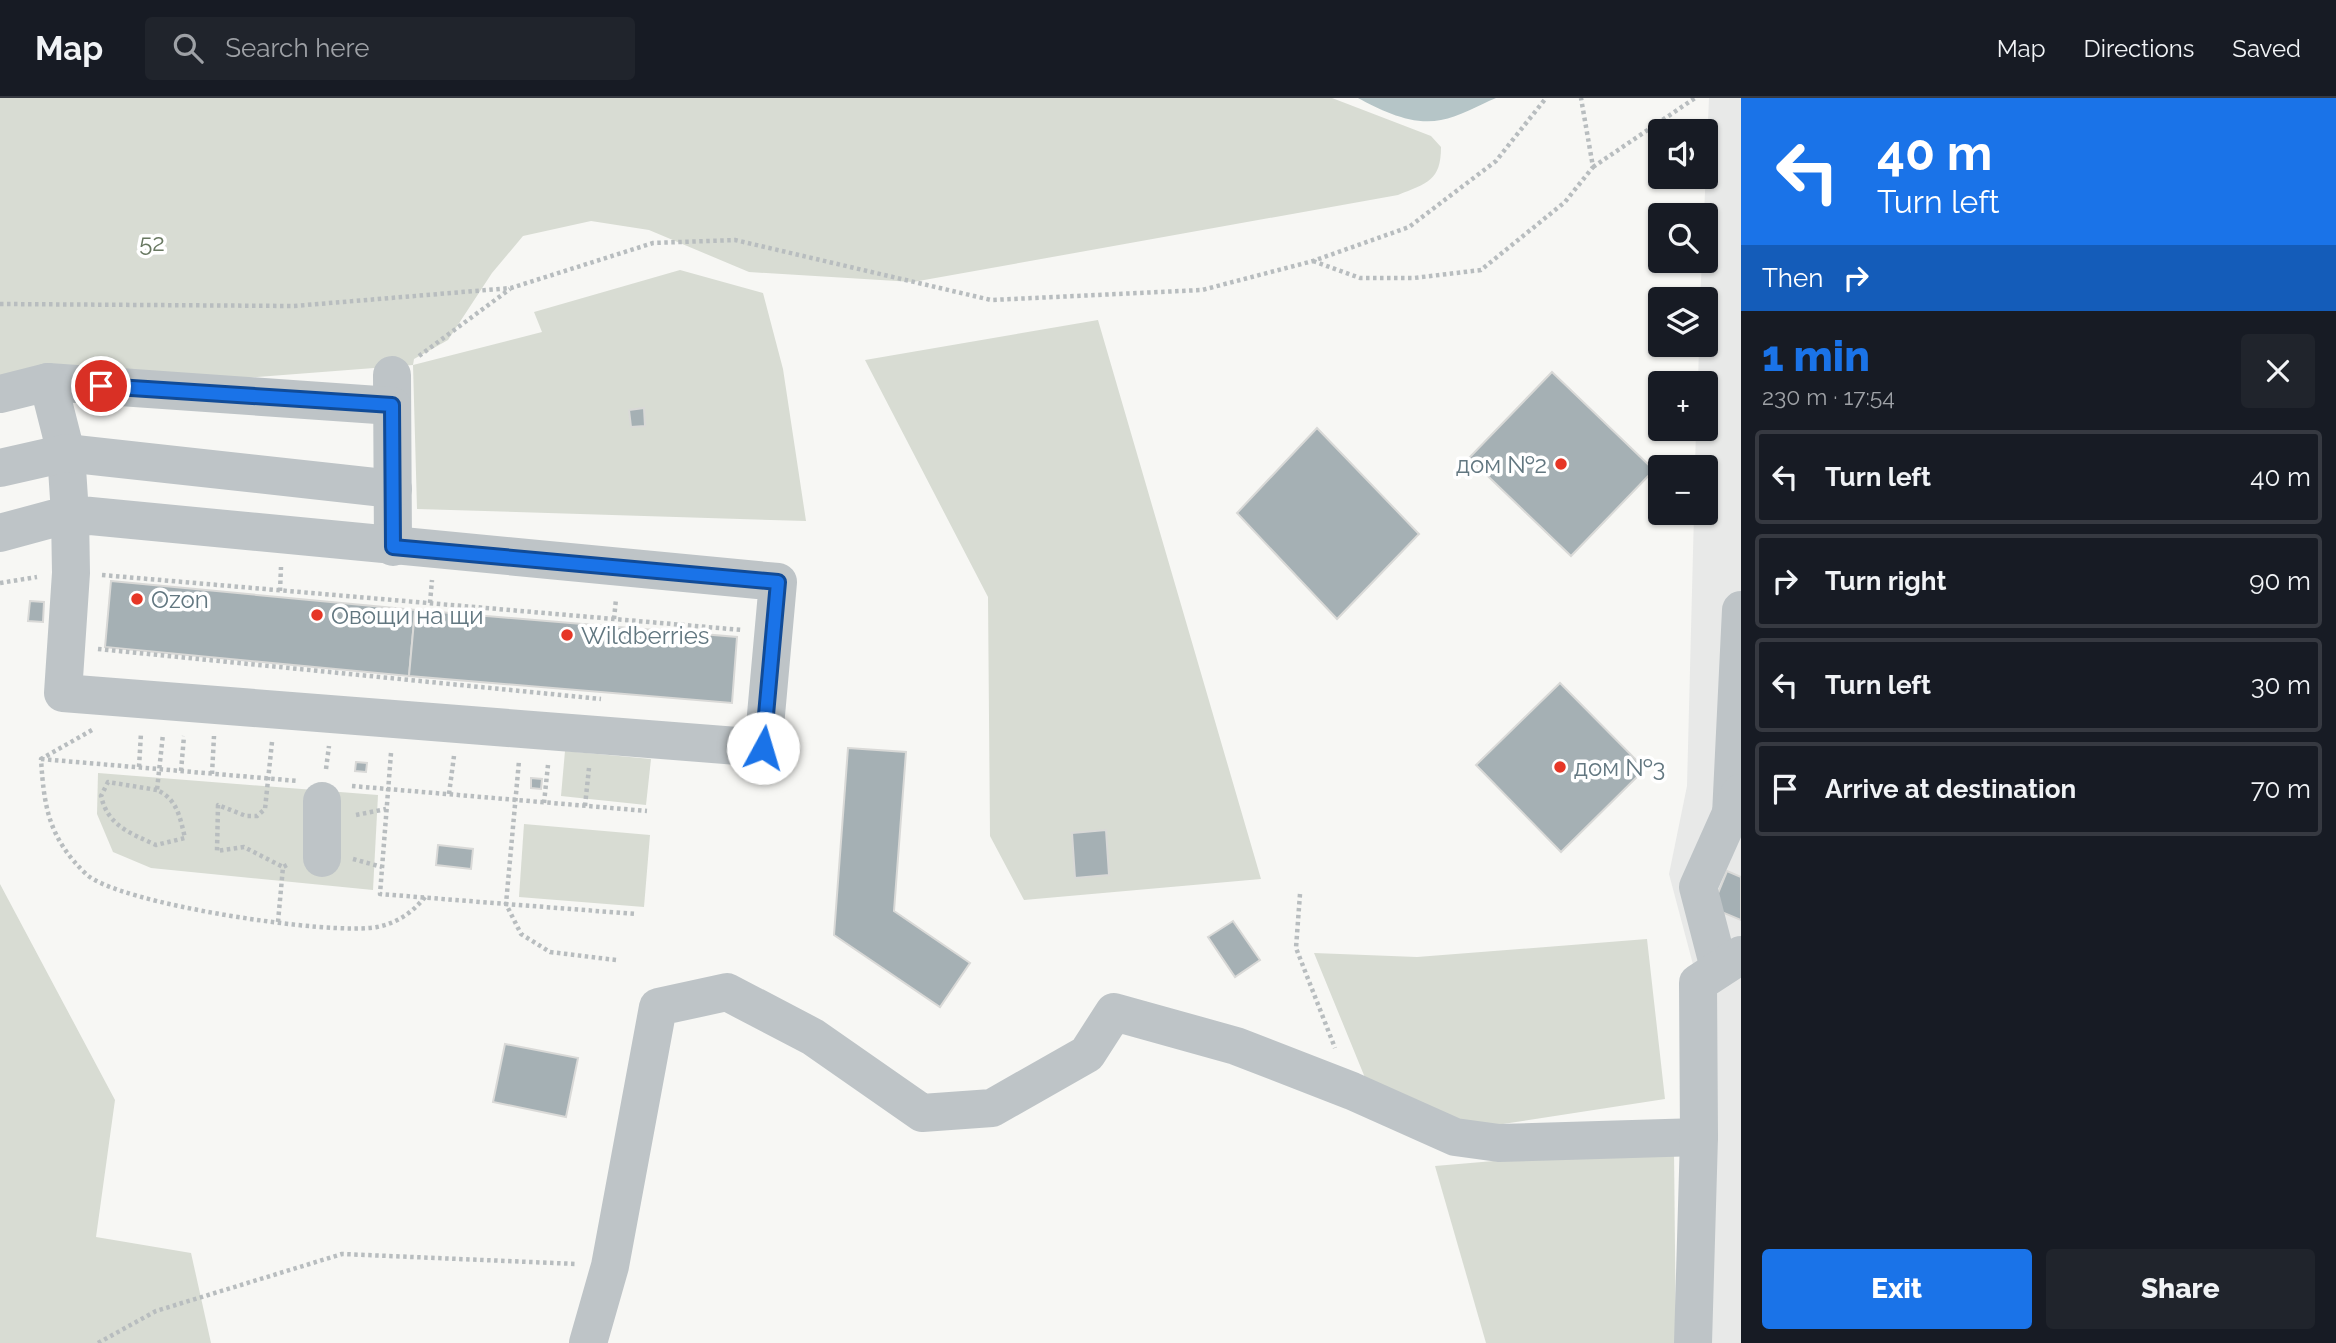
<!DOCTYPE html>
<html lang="en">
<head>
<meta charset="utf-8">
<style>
  body { margin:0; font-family:Raleway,sans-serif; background:#20242c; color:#f1f3f6; height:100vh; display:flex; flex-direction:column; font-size:26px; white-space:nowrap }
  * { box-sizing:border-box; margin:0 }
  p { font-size:23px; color:#9ea1a6 }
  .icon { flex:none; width:38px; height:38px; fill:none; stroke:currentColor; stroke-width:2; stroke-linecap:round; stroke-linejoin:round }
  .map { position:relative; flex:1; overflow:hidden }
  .side { display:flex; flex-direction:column; background:#171b24; width:595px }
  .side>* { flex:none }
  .top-card { background:#1a73e8; color:#fff; overflow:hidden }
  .buttons { position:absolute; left:1648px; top:21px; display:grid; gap:14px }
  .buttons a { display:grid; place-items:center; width:70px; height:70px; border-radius:7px; background:#171b24; box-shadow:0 2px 5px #0004; font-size:35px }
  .pin { position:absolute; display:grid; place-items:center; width:60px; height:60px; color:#fff; margin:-30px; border:4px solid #fff; border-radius:50%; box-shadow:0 2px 7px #0007 }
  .me { position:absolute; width:77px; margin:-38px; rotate:6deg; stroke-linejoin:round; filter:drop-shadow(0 0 5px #0008) }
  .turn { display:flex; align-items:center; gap:24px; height:147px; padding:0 21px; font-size:32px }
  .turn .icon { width:91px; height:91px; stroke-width:2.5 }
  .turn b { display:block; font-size:49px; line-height:60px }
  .then { display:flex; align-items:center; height:66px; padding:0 21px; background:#0003; gap:14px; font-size:26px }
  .round { display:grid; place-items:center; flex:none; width:74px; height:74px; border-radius:7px; background:#20242c }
  .head { display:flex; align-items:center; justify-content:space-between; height:119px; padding:0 21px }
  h1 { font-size:42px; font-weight:800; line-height:52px; color:#1a73e8 }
  .action { display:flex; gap:14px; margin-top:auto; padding:14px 21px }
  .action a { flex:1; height:80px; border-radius:7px; background:#1a73e8; color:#fff; font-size:28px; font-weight:800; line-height:80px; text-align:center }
  .action a+a { background:#20242c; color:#f1f3f6 }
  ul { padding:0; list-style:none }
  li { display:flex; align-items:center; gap:21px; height:94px; margin:0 14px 10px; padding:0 7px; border:4px solid #363941; border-radius:7px }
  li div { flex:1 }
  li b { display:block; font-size:26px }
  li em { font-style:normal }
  header { display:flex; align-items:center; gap:42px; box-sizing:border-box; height:98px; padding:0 35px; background:#171b24; border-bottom:2px solid #363941 }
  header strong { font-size:33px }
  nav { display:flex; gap:38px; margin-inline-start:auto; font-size:24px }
  .search { width:490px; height:63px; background:#20242c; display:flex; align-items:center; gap:18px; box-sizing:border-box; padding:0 24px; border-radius:7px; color:#9ea1a6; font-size:26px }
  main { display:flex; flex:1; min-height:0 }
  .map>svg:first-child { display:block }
  .built { fill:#e8e9e8 }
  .green { fill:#d8dcd3 }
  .water { fill:#b5c5c7 }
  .building { fill:#a5b0b4; stroke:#d9d9d7; stroke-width:2 }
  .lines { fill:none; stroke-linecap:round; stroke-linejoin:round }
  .path { stroke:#b8bdbf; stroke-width:4.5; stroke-dasharray:3.5 3.5; stroke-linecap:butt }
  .minor { stroke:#bec4c7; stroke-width:38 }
  .route-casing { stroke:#114b97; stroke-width:18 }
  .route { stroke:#1a73e8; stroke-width:12 }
  .poi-dot { fill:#e63626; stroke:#fff; stroke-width:2.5 }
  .labels { text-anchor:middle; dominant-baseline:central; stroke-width:7; stroke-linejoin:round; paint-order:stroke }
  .park-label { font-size:24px; fill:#687861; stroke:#fff }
  .poi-label { font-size:24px; fill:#627780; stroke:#fff; text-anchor:start }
</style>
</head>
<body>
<header>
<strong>Map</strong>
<div class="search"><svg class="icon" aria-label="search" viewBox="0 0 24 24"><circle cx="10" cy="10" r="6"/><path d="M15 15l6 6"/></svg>Search here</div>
<nav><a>Map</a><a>Directions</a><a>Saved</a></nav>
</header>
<main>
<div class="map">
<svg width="1741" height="1245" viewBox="0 0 1741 1245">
  <rect width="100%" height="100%" fill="#f7f7f4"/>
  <path class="built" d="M1709,0H1741V1245H1700L1708,923L1669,776L1687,688L1694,415H1706V369H1695L1696,331H1706V285H1698L1699,247H1706V201H1700L1702,163H1706V117H1704Z"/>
  <g class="green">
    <path d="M0,0H1332L1431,38L1441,49C1441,83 1427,85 1398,97L913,184L749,174L649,132L591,123L523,138L492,175L448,242L414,261L413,267L542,234L534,214L680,172L763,195L783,271L806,423L417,411L413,267L0,299Z"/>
    <path d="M1098,222L1261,781L1024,802L990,738L988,499L865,262Z"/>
    <path d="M565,653L651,661L646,707L561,698Z"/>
    <path d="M98,675L378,697L373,792L151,770L113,754L97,716Z"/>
    <path d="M524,726L650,737L644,809L519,799Z"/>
    <path d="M0,786L115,1002L96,1139L191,1155L211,1245H0Z"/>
    <path d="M1647,841L1665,1001L1470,1031L1368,987L1314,855L1417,859Z"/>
    <path d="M1674,1052L1676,1245H1486L1435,1068L1610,1053Z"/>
  </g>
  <path class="water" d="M1358,0H1496C1479,7 1459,19 1441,22C1413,28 1382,13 1358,0Z"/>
  <g class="building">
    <path d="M1552,274L1654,372L1571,458L1469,360Z"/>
    <path d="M644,310L645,328L631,329L629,312Z"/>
    <path d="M1317,330L1419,436L1337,521L1237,415Z"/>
    <path d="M111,483L415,512L409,578L105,549Z"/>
    <path d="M30,503L44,504L43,524L28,523Z"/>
    <path d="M415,512L737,539L732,605L409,578Z"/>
    <path d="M1560,585L1645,671L1561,754L1476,667Z"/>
    <path d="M848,650L906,654L894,813L970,865L940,909L834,837Z"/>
    <path d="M356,664L367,665L366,674L355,673Z"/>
    <path d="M531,680L542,681L541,691L531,690Z"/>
    <path d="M1106,732L1109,777L1075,780L1072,735Z"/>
    <path d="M438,747L473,751L471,771L436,767Z"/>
    <path d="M1727,773L1741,779V822L1712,810Z"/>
    <path d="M1233,823L1260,862L1235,879L1208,839Z"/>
    <path d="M505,946L578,960L566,1019L493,1004Z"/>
  </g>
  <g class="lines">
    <g class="path">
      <path d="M1593,69L1695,0"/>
      <path d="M1313,163L1360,180H1414L1481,172L1565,104L1593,69L1581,0"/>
      <path d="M0,206L294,208L511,190L653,145L735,142L991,202L1202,192L1313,163L1409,129L1496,63L1546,0"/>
      <path d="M419,258L510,191"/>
      <path d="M102,477L742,532"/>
      <path d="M0,485L37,479"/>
      <path d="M280,493L281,469"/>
      <path d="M430,505L432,482"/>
      <path d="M614,521L616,501"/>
      <path d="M98,551L601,601"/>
      <path d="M92,632L41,661C44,710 49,740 86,776C118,806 331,838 377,829C397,825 412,815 425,799"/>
      <path d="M272,644L265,711L257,718H246L218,707L217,753L244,749L283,769"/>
      <path d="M391,655L380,796L506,806L519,663"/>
      <path d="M41,661L298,683"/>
      <path d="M139,669L141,635"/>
      <path d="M326,671L329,648"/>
      <path d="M181,673L184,638"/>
      <path d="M212,676L214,638"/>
      <path d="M352,688L647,713"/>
      <path d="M157,692L108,684L101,698C108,728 130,735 156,747L185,740C180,719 177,701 157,692L163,636"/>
      <path d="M449,696L454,658"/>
      <path d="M544,705L548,667"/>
      <path d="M585,708L589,670"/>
      <path d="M356,717L386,711"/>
      <path d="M353,761L382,769"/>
      <path d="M1300,796L1296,850L1335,950"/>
      <path d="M278,824L283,769L289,766"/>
      <path d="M616,862L550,854L521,836L506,806L636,816"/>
      <path d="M98,1245L156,1213L342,1156L577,1166"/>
    </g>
    <g class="minor">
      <path d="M392,277L393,449"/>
      <path d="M48,284L392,308"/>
      <path d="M0,296L48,284L66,355L70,416L71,475L63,595L763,650L778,484L70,416L0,435"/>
      <path d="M0,370L66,355L393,391"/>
      <path d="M1731,717L1741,512"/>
      <path d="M322,760V703"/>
      <path d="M1719,870L1698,789L1740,695"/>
      <path d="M588,1245L610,1168L658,909L727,894L813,939L922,1015L992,1010L1087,956L1114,914L1236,948L1352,993L1455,1039L1499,1045L1699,1039"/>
      <path d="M1693,1245L1699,1039L1698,885L1741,857"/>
    </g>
  </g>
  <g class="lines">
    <g class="route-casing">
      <path id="route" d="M101,288L392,307L393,449L778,484L763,650"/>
    </g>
    <use href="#route" class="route"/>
  </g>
  <g class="poi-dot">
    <circle cx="1561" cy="366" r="7"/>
    <circle cx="137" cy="501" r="7"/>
    <circle cx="317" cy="517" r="7"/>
    <circle cx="567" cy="537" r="7"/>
    <circle cx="1560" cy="669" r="7"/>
  </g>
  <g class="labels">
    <g class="park-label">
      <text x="152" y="144">52</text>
    </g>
    <g class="poi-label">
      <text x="1547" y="366" text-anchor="end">дом №2</text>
      <text x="151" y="501">Ozon</text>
      <text x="331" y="517">Овощи на щи</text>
      <text x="581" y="537">Wildberries</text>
      <text x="1574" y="669">дом №3</text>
    </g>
  </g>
</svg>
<div class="buttons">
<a><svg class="icon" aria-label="sound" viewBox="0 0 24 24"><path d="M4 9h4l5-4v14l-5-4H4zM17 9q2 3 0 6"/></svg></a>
<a><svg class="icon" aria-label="search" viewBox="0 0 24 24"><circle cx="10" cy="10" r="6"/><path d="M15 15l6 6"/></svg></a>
<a><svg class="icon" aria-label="layers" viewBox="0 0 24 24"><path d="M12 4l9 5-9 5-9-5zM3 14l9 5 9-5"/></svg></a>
<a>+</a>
<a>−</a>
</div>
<div class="pin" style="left:101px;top:288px;background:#d93025"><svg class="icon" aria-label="arrive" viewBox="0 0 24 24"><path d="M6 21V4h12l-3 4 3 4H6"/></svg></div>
<svg class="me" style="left:763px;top:650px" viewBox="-20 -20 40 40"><circle r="19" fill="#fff"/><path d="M0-13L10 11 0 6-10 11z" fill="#1a73e8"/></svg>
</div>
<section class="side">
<div class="top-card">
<div class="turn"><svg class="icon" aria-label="left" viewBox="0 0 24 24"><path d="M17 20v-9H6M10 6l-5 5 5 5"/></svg><div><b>40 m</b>Turn left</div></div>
<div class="then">Then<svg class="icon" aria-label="right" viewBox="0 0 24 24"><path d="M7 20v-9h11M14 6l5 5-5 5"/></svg></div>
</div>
<div class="head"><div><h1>1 min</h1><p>230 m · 17:54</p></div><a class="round"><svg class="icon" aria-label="close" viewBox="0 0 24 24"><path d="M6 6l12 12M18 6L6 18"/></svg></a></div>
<ul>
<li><svg class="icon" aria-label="left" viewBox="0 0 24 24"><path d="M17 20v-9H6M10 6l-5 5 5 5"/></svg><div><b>Turn left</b></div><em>40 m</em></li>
<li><svg class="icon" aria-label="right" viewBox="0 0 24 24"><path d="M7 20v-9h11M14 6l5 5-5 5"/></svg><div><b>Turn right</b></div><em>90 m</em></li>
<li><svg class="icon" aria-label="left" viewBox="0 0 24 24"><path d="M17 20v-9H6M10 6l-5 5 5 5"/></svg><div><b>Turn left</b></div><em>30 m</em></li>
<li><svg class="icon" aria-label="arrive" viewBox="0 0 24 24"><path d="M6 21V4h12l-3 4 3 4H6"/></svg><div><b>Arrive at destination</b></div><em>70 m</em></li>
</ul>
<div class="action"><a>Exit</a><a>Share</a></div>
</section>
</main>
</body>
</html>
